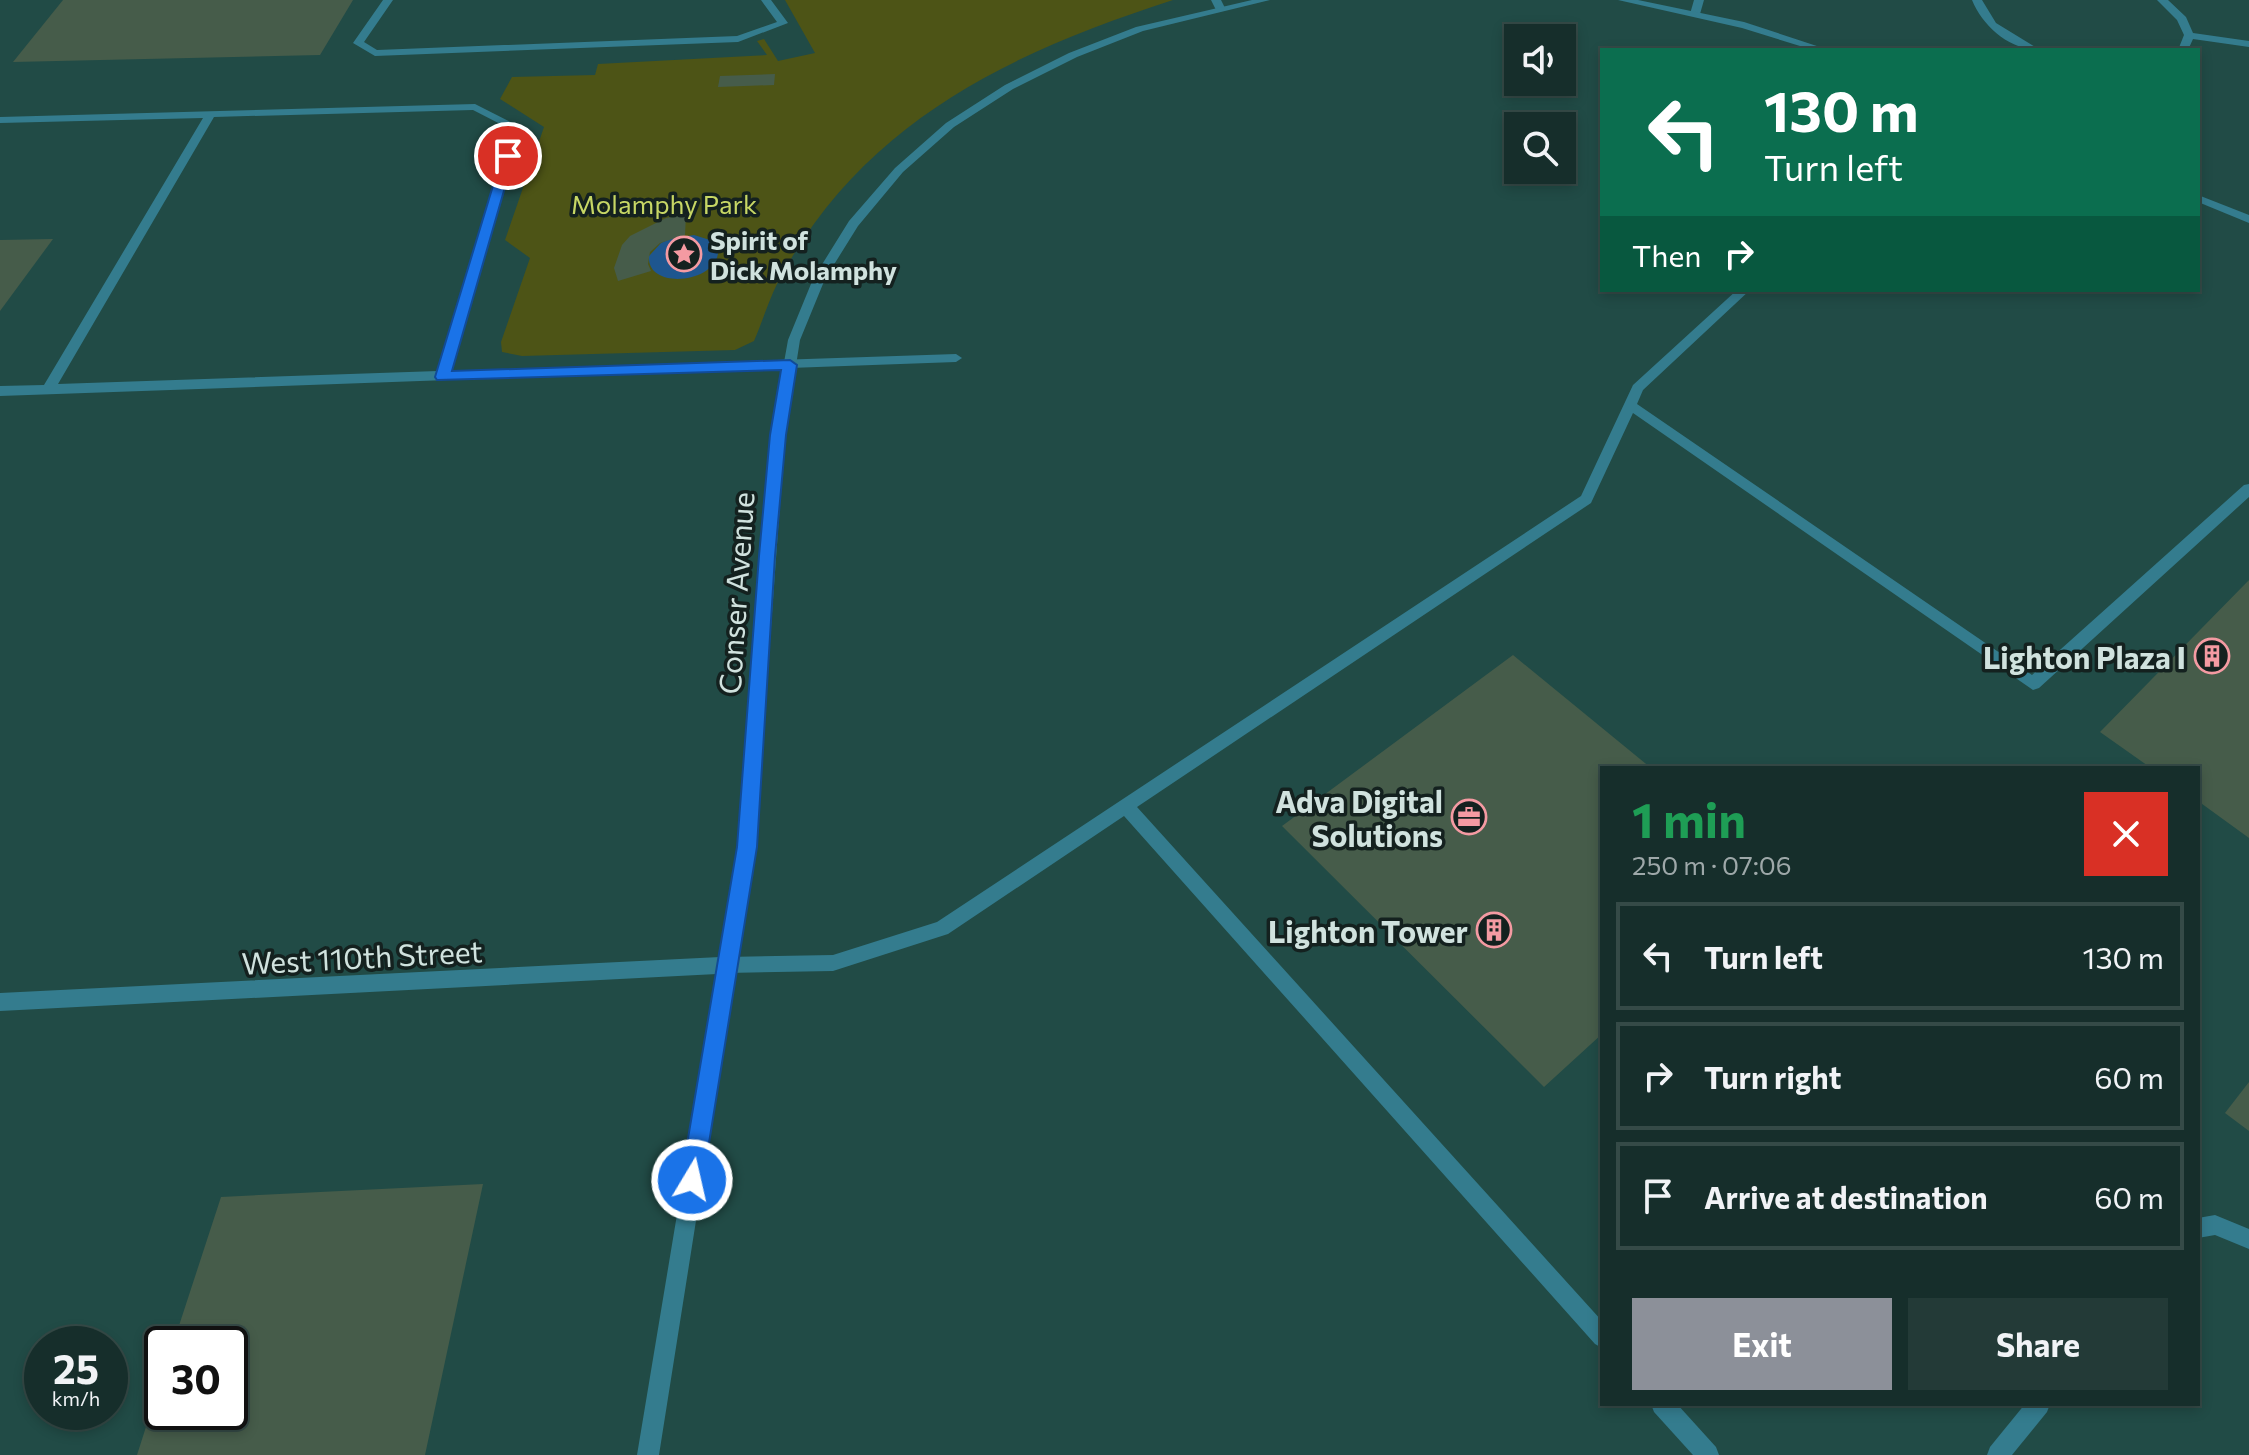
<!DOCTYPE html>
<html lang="en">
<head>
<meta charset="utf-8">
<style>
  body { margin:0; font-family:Commissioner,sans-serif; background:#233a37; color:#f1f3f6; height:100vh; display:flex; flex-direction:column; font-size:30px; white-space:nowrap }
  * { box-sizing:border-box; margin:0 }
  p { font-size:26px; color:#9ea8a9 }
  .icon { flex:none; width:44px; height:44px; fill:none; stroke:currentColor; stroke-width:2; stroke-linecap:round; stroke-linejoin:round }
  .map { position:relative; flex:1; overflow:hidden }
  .details { position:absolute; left:1600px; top:766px; width:600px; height:640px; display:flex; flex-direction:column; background:#162e2b; border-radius:0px; box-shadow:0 4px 12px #0003,0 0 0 2px #354a47 }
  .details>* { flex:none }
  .top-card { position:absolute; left:1600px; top:48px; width:600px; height:244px; border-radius:0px; box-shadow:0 4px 12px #0003,0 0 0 2px #354a47; background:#0b6e4f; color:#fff; overflow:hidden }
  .tools { position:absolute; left:1504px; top:24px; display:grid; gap:16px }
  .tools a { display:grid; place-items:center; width:72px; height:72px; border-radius:0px; background:#162e2b; box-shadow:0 4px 12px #0003,0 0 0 2px #354a47; font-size:40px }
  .speed { position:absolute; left:24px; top:1326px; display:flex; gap:16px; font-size:40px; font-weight:700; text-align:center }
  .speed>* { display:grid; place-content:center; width:104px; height:104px; border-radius:50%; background:#162e2b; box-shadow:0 4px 12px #0003,0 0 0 2px #354a47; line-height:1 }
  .speed small { font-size:20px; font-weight:400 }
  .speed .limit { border:4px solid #111; border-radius:12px; background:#fff; color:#111 }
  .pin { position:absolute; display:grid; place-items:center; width:68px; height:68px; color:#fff; margin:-34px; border:4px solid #fff; border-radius:50%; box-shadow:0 2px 8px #0007 }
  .me { position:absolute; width:88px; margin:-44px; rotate:9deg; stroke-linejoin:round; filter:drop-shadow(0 0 6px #0008) }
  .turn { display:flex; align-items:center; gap:28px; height:168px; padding:0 32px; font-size:36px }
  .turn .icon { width:104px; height:104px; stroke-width:2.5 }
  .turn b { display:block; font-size:56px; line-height:68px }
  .then { display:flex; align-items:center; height:76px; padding:0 32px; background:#0003; gap:16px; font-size:30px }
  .round { display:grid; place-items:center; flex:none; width:84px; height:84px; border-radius:0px; background:#233a37 }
  .headline { display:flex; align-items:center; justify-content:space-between; height:136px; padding:0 32px }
  h1 { font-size:48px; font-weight:700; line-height:60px; color:#1e9e55 }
  .cta { display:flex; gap:16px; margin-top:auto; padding:16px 32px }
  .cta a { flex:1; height:92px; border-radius:0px; background:#8c9099; color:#fff; font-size:32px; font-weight:700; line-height:92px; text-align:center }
  .cta a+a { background:#233a37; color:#f1f3f6 }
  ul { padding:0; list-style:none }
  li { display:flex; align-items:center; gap:24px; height:108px; margin:0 16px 12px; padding:0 16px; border:4px solid #354a47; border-radius:0px }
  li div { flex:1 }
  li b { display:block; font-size:30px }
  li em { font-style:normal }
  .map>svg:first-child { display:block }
  .built { fill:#214b46; fill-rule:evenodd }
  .green { fill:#4d5416 }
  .water { fill:#1e568f }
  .building { fill:#465c4a }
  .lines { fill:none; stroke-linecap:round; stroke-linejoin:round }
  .service { fill:#347c8e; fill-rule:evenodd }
  .minor { fill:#347c8e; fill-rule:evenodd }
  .route { fill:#1a73e8; stroke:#114b97; stroke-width:2 }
  .labels { text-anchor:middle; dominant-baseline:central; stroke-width:7; stroke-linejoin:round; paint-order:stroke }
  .far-park-label { font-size:26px; fill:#c7d765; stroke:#14211f }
  .far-poi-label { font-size:26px; font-weight:bold; fill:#d0e2de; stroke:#14211f; text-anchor:start }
  .street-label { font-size:30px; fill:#d0e2de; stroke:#14211f }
  .poi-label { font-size:30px; font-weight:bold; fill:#d0e2de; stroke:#14211f; text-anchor:end }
</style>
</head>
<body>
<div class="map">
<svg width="2249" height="1455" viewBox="0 0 2249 1455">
  <rect width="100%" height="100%" fill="#1e3e39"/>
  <path class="built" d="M0,0H2249V1455H0ZM1518,38H1562V82H1518ZM1602,50H2198V290H1602ZM1518,126H1562V170H1518ZM1602,768H2198V1404H1602ZM42,1344H110V1412H42ZM162,1344H230V1412H162Z"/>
  <path class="green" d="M785,0H1173C1009,53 860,123 777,284C768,302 762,323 754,341L735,350L522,356L502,352L501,342L530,258L505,240L544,127L500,99L512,77L595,75L598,64L767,55L757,41L764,39L778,61L815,53Z"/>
  <path class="water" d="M694,235L713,241L718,247C723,283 646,292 649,256L661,243L670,239Z"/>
  <g class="building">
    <path d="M63,0H353L320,55L13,62Z"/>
    <path d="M775,74L774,85L718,87L720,76Z"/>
    <path d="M686,214L685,235L660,243L650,252L648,264L651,271L618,281L614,268L622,245L630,236L666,218Z"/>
    <path d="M53,239L0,311V240Z"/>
    <path d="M2249,580V838L2198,801V768H2151L2100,732Z"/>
    <path d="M1513,655L1651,768H1602V1034L1544,1087L1282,826Z"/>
    <path d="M2249,1082V1131L2225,1113Z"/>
    <path d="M483,1184L425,1455H137L161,1380L162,1412H230V1344H173L221,1197Z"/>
  </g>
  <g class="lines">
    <g class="service">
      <path d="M383,0H393L364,42L377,50L737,36L777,22L761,0H771L788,23L738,42L375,56L353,43Z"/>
      <path d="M1211,0H1221L1225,8L1216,10Z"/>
      <path d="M1694,0H1704L1700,14L1695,17L1690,14Z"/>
      <path d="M1972,0H1982L1996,23L2040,50C2010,50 1983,27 1972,0Z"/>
      <path d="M2157,0H2168L2186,17L2193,33L2249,41V47L2193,39L2188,50H2178L2184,35L2177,20Z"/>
      <path d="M475,104L522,128L451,371L956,354L962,358L956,362L0,396V386L44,385L203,118L0,123V117ZM473,110L510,129L438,371L58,384L214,117Z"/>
      <path d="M1737,290H1750L1643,390L1637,404L2032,675L2244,485L2249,484V497L2039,688L2033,690L1633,413L1591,503L1137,807L1602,1321V1348L1595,1344L1124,816L948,934L833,971L726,973L720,971L717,965L720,959L726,957L833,955L937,922L1581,496L1633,385Z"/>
      <path d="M2215,1215L2249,1229V1249L2215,1235L2198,1238V1218Z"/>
      <path d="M1651,1404H1677L1716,1447L1719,1455H1693L1654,1412Z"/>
      <path d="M2025,1404H2050L2047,1412L2012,1455H1987L1990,1447Z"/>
    </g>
    <g class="minor">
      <path d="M1252,0H1270L1143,31L1077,57L1013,89L954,127L903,172L858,226L825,279L800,340L785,435L755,847L659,1455H637L717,974L0,1011V993L720,957L739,847L771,435L788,340L813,279L849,221L895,168L946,123L1005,85L1069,53L1136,27Z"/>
      <path d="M1618,0H1638L1744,22L1829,50H1813L1742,28Z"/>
      <path d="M2198,195L2249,215V223L2198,202Z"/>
    </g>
  </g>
  <path class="route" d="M508,152L514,156L452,371L790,360L797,365L786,435L775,556L757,847L703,1180L700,1188L692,1191L684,1188L681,1180L737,847L759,556L770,435L781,370L437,380L435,377L502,156Z"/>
  <defs>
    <g id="sight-ring" transform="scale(1.8)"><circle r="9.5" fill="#14211f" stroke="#f49aa2" stroke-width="1.5"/><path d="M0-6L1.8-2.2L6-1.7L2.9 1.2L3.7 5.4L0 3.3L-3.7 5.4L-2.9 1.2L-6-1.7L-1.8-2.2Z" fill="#f49aa2"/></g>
    <g id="building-ring" transform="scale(1.8)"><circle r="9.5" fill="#14211f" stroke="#f49aa2" stroke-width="1.5"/><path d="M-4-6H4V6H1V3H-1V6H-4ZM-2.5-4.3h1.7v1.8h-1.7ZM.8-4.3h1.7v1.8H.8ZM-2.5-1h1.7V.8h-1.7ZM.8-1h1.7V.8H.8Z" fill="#f49aa2"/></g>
    <g id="office-ring" transform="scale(1.8)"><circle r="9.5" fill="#14211f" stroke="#f49aa2" stroke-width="1.5"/><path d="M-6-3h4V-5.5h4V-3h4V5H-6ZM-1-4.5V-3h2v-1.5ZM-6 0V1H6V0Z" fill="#f49aa2"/></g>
  </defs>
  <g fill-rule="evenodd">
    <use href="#sight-ring" x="684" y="254"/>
    <use href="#building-ring" x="2212" y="656"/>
    <use href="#office-ring" x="1469" y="817"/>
    <use href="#building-ring" x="1494" y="930"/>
  </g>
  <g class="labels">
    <g class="far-park-label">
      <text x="664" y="203">Molamphy Park</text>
    </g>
    <g class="far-poi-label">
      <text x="710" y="239">Spirit of<tspan x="710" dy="30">Dick Molamphy</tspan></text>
    </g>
    <g class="street-label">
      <text transform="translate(735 593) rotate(-86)">Conser Avenue</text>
      <text transform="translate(362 956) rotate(-3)">West 110th Street</text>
    </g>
    <g class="poi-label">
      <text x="2186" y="656">Lighton Plaza I</text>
      <text x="1443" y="800">Adva Digital<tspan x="1443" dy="34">Solutions</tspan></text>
      <text x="1468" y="930">Lighton Tower</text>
    </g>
  </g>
</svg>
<div class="tools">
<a><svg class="icon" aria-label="sound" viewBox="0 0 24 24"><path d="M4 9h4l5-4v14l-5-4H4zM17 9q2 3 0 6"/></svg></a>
<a><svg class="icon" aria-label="search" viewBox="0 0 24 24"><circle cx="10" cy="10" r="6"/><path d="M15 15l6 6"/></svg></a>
</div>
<div class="speed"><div>25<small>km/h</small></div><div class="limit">30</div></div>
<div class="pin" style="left:508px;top:156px;background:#d93025"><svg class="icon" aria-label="arrive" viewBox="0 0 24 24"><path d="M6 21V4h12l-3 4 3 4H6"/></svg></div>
<svg class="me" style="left:692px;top:1180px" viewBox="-20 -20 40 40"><circle r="17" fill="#1a73e8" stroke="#fff" stroke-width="3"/><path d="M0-11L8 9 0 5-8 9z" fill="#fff"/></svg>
<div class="top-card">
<div class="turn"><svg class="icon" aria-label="left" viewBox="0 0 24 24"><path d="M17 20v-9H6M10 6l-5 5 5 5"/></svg><div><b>130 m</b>Turn left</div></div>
<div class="then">Then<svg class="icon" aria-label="right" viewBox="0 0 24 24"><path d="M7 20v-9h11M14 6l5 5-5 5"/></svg></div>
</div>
<section class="details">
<div class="headline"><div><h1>1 min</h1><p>250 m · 07:06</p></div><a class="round" style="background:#d93025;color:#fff"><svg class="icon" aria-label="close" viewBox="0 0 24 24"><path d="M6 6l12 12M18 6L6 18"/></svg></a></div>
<ul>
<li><svg class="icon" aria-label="left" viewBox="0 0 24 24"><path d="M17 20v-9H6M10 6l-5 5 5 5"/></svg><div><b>Turn left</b></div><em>130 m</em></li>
<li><svg class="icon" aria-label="right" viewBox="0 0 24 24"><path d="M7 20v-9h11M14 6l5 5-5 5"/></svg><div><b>Turn right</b></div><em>60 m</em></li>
<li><svg class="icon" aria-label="arrive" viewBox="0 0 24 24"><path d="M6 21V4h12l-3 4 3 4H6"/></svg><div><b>Arrive at destination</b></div><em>60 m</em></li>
</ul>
<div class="cta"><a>Exit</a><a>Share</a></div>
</section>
</div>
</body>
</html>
